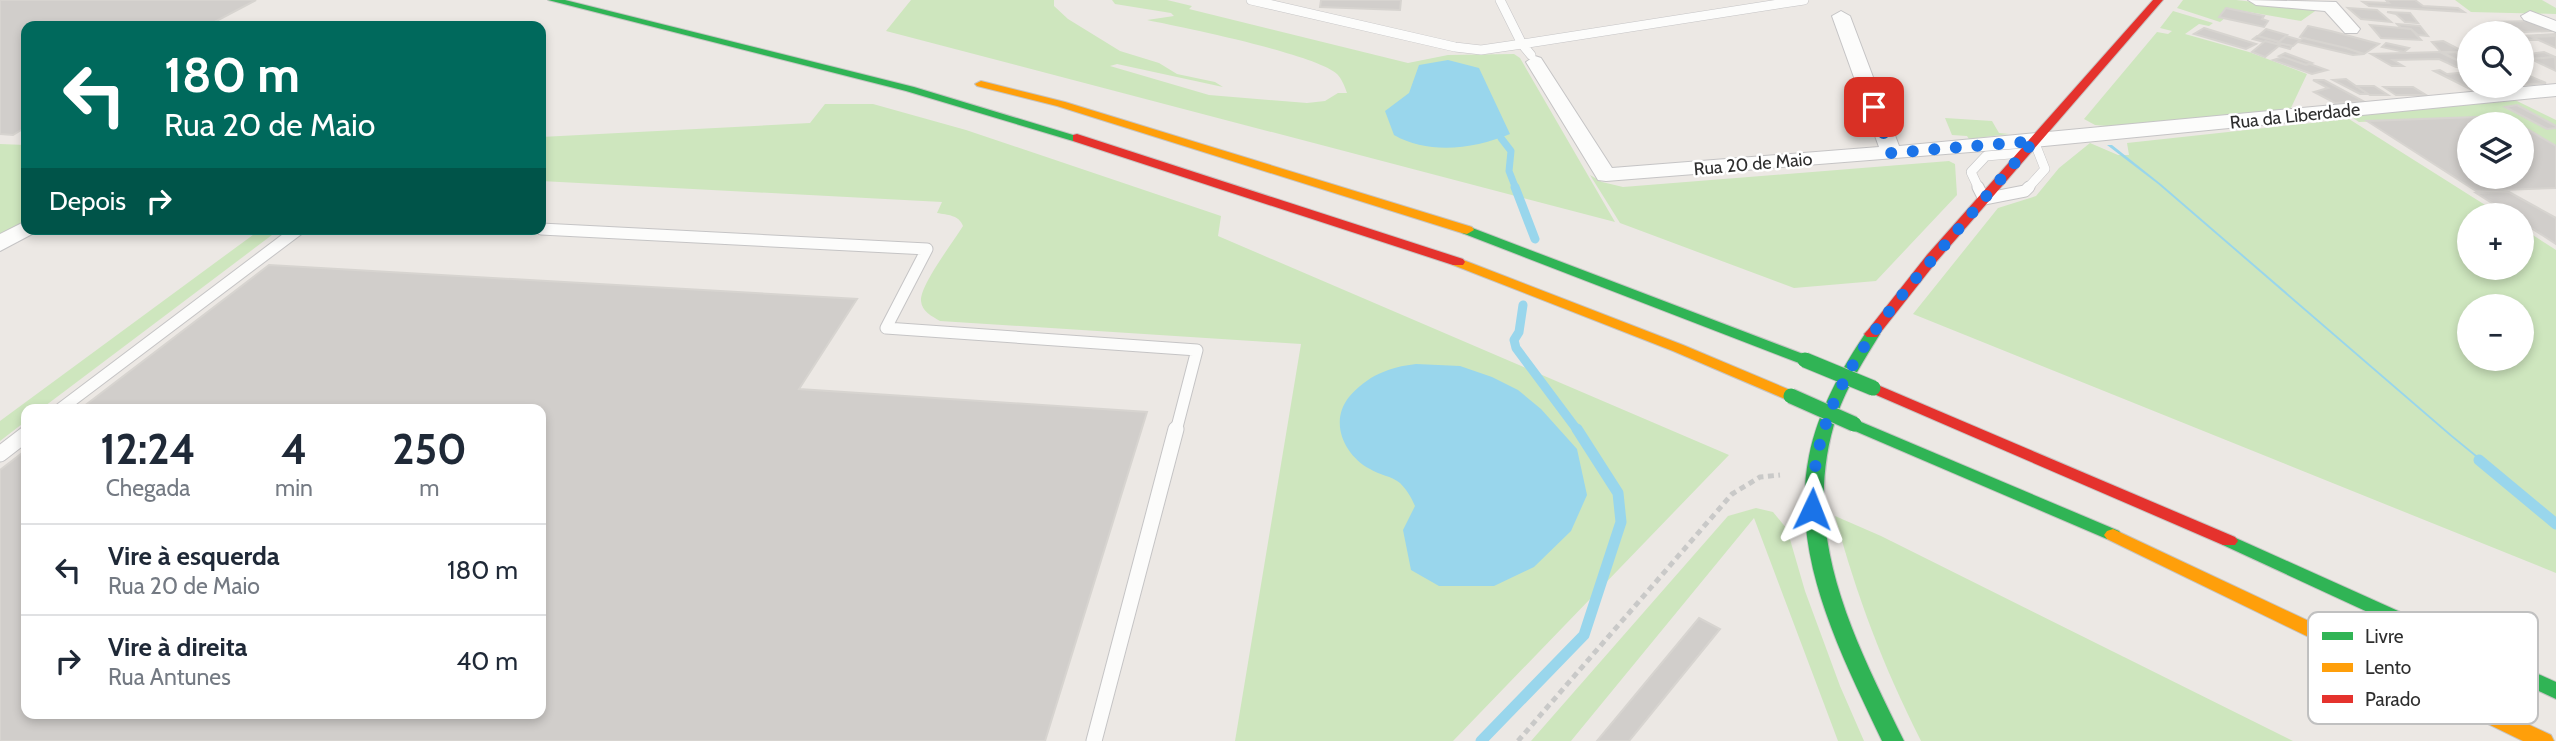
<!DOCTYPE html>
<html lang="pt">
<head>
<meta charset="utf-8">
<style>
  body { margin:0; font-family:Cabin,sans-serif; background:#f6f6f7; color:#1f2937; height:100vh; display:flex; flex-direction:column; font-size:26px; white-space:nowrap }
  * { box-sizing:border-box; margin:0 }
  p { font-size:23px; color:#747a83 }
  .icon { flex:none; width:38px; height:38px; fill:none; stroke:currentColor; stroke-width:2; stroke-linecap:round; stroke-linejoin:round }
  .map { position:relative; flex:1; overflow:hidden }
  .details { position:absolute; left:21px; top:404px; width:525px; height:315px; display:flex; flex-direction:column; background:#fff; border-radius:14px; box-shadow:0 4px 10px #0003 }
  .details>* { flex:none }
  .hud { position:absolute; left:21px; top:21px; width:525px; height:214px; border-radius:14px; box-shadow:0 4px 10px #0003; background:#00695c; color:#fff; overflow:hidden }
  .controls { position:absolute; left:2457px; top:21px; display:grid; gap:14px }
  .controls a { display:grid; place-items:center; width:77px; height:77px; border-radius:50%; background:#fff; box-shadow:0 4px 10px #0003; font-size:35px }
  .pin { position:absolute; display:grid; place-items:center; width:60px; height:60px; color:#fff; margin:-30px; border-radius:14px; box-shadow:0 4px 10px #0006 }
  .me { position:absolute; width:77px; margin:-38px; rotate:2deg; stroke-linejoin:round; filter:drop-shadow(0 0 5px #0008) }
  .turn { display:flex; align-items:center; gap:24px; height:147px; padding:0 28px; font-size:32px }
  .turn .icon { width:91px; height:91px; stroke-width:2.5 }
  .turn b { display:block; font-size:49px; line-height:60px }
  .then { display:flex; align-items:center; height:66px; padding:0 28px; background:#0003; gap:14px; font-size:26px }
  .eta { display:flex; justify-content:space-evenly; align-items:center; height:119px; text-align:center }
  .eta b { font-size:42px; font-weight:700; line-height:49px }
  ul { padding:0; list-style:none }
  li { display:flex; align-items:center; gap:21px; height:91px; padding:0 28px; border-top:2px solid #e0e1e3 }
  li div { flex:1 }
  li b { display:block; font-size:26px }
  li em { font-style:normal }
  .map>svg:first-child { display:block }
  .green { fill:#cee6be; fill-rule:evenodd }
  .water { fill:#99d6ec }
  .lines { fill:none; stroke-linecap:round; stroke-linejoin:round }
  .stream-far2 { stroke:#99d6ec; stroke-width:7 }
  .stream-far1 { stroke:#99d6ec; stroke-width:9 }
  .stream { stroke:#99d6ec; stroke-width:11 }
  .building { fill:#d1cecb; stroke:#d7d4d0; stroke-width:2 }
  .lane-far2-casing { stroke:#c5c4c5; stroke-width:10 }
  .lane-far1-casing { stroke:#c5c4c5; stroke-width:13 }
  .lane-casing { stroke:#c5c4c5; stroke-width:17 }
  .street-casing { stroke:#c5c4c5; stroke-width:2 }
  .fast-casing { stroke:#c6c5c4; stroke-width:2 }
  .slow-casing { stroke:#c6c5c4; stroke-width:2 }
  .jam-casing { stroke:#c6c5c4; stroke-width:2 }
  .path { stroke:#c9c9c8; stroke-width:5; stroke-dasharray:6 4.5; stroke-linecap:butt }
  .lane-far2 { stroke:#fcfcfb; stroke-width:9 }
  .lane-far1 { stroke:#fcfcfb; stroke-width:11 }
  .lane { stroke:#fcfcfb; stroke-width:15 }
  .street { fill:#fcfcfb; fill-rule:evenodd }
  .fast { fill:#30b455; fill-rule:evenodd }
  .slow { fill:#ff9f0a; fill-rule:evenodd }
  .jam { fill:#e5322d; fill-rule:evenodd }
  .fast-bridge-casing { stroke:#c6c5c4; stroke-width:17; stroke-linecap:butt }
  .fast-bridge { stroke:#30b455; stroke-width:15 }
  .route { stroke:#1a73e8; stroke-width:12; stroke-dasharray:0 21.6 }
  .labels { text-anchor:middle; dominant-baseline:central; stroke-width:5; stroke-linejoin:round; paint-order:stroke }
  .far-street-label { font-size:18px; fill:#2e2e2e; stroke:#fff }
  .key { fill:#fff; stroke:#c0c0c0; stroke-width:2 }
  .key-label { font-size:19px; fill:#2e2e2e }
</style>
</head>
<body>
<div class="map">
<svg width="2556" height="741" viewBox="0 0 2556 741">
  <rect width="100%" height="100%" fill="#ece8e4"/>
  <g class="green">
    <path d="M911,0H1054V6L1068,19L1120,51L1159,63L1177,74L1215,82L1223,87L1117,64L1110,66L1209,95L1307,103L1325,101L1338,93H1347C1345,87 1342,79 1337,74C1316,54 1181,27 1147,20L1174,16L1171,13L1115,4L1112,0H1167L1192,6L1189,9L1408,63L1448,55L1514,54L1520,58L1615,222L886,31Z"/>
    <path d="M2183,0H2236L2318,9L2301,21L2226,8L2219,17L2225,18L2220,22L2177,8Z"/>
    <path d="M2455,0H2542L2556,8V14L2471,12Z"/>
    <path d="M2173,11L2213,23L2209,26L2199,24L2185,34L2249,52L2307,74L2290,110L2118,127L2095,125L2084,119L2157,32L2168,34L2172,31L2160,28Z"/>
    <path d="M2515,100L2556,120V146L2505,116L2359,122L2350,116Z"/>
    <path d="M825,104H873L966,130L1221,216L1218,236L1729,455L1453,741H1235L1301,344L940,321C932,316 922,312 921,301C920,285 954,241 963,226C959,215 948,215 937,213L942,202L541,181V137L810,123Z"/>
    <path d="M1945,118L1992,121L1999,133L2009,134L1969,139L1967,136L1952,135Z"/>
    <path d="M2349,119L2501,215H2469V268H2522V228L2556,250V573L1913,314L1998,208L2036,196L2059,168L2090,143L2118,155H2129L2127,143ZM2469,306H2522V359H2469Z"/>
    <path d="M0,144L26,145V226L0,242Z"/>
    <path d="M1949,161L1955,164L1957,195L1876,281L1794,288L1620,223L1590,175L1602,182L1623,187Z"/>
    <path d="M261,229H280L41,409L26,410V421L0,441V421Z"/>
    <path d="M1756,508L1773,512L1787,529L1805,591L1840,686L1864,741H1838L1754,518L1571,741H1531L1728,516Z"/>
    <path d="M1835,516L1881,536L2293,741H1921C1883,666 1857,597 1835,516Z"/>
  </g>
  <g class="water">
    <path d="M1448,60L1479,68L1510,134C1474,149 1429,155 1394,135L1385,111L1409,93L1419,65Z"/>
    <path d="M2107,145H2112L2161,184L2453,436L2556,520V523L2449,435L2158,184Z"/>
    <path d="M1416,364L1460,366L1492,377L1518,390L1541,409L1577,449L1587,495L1571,531L1534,567L1494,586H1439L1411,570L1403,530L1415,506C1411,497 1407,490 1400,483C1392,476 1379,475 1370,469C1344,455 1329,422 1349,397C1367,376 1389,367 1416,364Z"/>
  </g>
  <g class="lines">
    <path class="stream-far2" d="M1501,138L1511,151L1509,171L1516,189"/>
    <g class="stream-far1">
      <path d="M1515,187L1535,239"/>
      <path d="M1523,305L1519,332L1514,340L1516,348L1578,431"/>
    </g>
    <g class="stream">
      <path d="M2479,460L2556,524"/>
      <path d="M1481,741L1584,635L1621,522L1618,493L1577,429"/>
    </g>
  </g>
  <g class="building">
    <path d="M0,0H256L207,26H26V127L13,135L0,134Z"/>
    <path d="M1321,0H1401L1400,10L1320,7Z"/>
    <path d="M2386,0H2415L2423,6L2458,8L2464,12L2369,6L2363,2L2389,3Z"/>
    <path d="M2226,8L2264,16L2262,19L2268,21L2264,27L2219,17Z"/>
    <path d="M2348,8L2377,10L2391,22L2361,19Z"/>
    <path d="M2387,12L2410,13L2418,23L2405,22L2396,14Z"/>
    <path d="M2531,21L2552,31L2524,32L2517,28L2504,29L2491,22Z"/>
    <path d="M2397,24L2420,26L2428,36L2418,35L2411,29L2401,28Z"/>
    <path d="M2370,25L2411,29L2421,40L2381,38Z"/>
    <path d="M2308,26L2331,31L2379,44L2364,54L2300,37Z"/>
    <path d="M2204,28L2256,44L2246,49L2194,34Z"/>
    <path d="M2266,29L2287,35L2279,42L2258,36Z"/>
    <path d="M2556,34L2532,37L2537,40H2522V36Z"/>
    <path d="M2257,36L2279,42L2292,46L2290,49L2253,39Z"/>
    <path d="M2286,36L2300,40L2293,46L2278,43Z"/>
    <path d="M2556,36V48L2532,37Z"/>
    <path d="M2303,38L2346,48L2364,54L2353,55L2298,42Z"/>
    <path d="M2265,41L2280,45L2265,57L2252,52Z"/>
    <path d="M2443,41L2464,52H2441L2432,42Z"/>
    <path d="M2386,43L2409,48L2404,52L2382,47Z"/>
    <path d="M2522,50L2529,54L2544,52L2555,57L2531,59L2522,55Z"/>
    <path d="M2440,52L2469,66L2456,67L2439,59L2393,60L2403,66H2392L2371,54Z"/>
    <path d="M2455,52L2469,59V66L2443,53Z"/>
    <path d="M2285,53L2312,63L2306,65L2279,56Z"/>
    <path d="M2283,57L2306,65L2310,64L2327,70L2312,74L2273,60Z"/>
    <path d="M2555,57L2556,71L2531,59Z"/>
    <path d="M2440,70L2447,74L2469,72V86L2504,87L2472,90L2434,71Z"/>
    <path d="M2522,74H2525L2546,83L2522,85Z"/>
    <path d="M2346,79L2356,86L2368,94H2360L2333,80Z"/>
    <path d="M2313,80H2324L2363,101L2335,103L2314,92L2328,88Z"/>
    <path d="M2356,86H2374L2388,95H2370Z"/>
    <path d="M2384,87H2413L2426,95H2396Z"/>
    <path d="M2517,105L2556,126V128L2547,129L2505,107Z"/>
    <path d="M2505,116L2519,124H2469V177H2522V126L2556,146V188L2476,191L2367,121Z"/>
    <path d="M2509,192L2556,218V244L2522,222V215H2511L2476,193Z"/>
    <path d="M269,265L857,299L799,389L1147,412L1045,741H0V470L26,450V714H541V410H79Z"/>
    <path d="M1699,618L1720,629L1629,741H1597Z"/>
  </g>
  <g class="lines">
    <g class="lane-far2-casing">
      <g id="lane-far2">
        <path d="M1251,0L1455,47L1481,50L1522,44L1500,0"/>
        <path d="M1531,55L1522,44L1804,0"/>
        <path d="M1979,189L1971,172L1986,156L2022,153"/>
        <path d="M2027,189L2045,169L2034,141"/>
      </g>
    </g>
    <g class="lane-far1-casing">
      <g id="lane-far1">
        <path d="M1978,187L1984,199L2025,191L2029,187"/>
        <path d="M541,229L927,249L886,328L1197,350L1176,431"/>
        <path d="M59,410L299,229"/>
      </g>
    </g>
    <g class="lane-casing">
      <g id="lane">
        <path d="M0,454L26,434"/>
        <path d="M1094,741L1176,429"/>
      </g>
    </g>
    <g class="street-casing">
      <g id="street">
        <path d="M2248,0L2336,2L2360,29L2357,33H2345L2325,11L2256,5Z"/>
        <path d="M1841,11L1850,16L1899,146L2556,84V96L2034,147L1606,181L1598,180L1595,175L1526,62L1535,56L1541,58L1612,168L1879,147L1832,16Z"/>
        <path d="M2530,11L2556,21V32L2524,20L2521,16Z"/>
        <path d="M26,221V229H36L34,233L0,251V234Z"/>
      </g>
    </g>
    <g class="fast-casing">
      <g id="fast">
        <path d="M548,0H565L914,87L1083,138L1081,141H1073L906,91Z"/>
        <path d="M1467,226L1811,357L1813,360L1811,363H1799L1462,233L1460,230L1462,227Z"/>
        <path d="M1872,329L1880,334C1864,360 1847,386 1837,415C1798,532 1853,637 1904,741H1882C1841,654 1789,555 1809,456C1818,411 1841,369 1867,331Z"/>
        <path d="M1854,419L2119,531L2122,535L2119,539H2107L1848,428L1846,424L1848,420Z"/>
        <path d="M2229,535L2556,682V699L2223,545L2220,541L2223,537Z"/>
      </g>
    </g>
    <g class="slow-casing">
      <g id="slow">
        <path d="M981,81L1065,102L1472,227L1474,230L1467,234L1462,233L1057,106L977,86L975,84Z"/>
        <path d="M1458,258L1683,345L1797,393L1799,396L1797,399H1785L1673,351L1453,265L1451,262L1453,259Z"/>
        <path d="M2113,529L2551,735L2554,741H2523L2107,539L2104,535L2107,531Z"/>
      </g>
    </g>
    <g class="jam-casing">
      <g id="jam">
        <path d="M2153,0H2163L1937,261L1877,337H1867L1864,334L1867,331L1927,255Z"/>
        <path d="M1077,134L1463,259L1465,262L1463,265H1453L1073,141V135Z"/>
        <path d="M1873,383L2235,537L2238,541L2235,545H2223L1867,391L1865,388Z"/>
      </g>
    </g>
    <path class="path" d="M1518,741L1732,494L1760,477L1780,475"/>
    <use href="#lane-far2" class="lane-far2"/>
    <use href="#lane-far1" class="lane-far1"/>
    <use href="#lane" class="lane"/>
    <use href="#street" class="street"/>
    <use href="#fast" class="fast"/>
    <use href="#slow" class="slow"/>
    <use href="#jam" class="jam"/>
    <g class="fast-bridge-casing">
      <g id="fast-bridge">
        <path d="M1805,360L1873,388"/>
        <path d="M1791,396L1854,424"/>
      </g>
    </g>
    <use href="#fast-bridge" class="fast-bridge"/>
  </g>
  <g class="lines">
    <path class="route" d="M1812,509C1812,400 1875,325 1943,247C1973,212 2003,176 2034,141L1891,153L1874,107"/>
  </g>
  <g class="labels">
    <g class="far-street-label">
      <text transform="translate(2295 116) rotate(-6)">Rua da Liberdade</text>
      <text transform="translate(1753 164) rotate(-5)">Rua 20 de Maio</text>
    </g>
  </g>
  <rect x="2308" y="612" width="230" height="112" rx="10" class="key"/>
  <rect x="2322" y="632" width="31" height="8" fill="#30b455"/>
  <rect x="2322" y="663" width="31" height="9" fill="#ff9f0a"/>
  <rect x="2322" y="695" width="31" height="8" fill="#e5322d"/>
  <g class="key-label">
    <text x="2365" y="643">Livre</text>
    <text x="2365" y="674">Lento</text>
    <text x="2365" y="706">Parado</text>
  </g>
</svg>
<div class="controls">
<a><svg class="icon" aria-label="search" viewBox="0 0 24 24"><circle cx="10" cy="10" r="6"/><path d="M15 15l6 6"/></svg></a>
<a><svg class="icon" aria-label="layers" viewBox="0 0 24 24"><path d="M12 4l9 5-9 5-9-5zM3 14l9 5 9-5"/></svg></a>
<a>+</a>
<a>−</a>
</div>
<div class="pin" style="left:1874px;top:107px;background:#d93025"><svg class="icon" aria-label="arrive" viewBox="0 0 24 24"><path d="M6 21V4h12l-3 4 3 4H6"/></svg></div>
<svg class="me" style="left:1812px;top:509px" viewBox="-20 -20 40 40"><path d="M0-17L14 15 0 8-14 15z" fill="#1a73e8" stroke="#fff" stroke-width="4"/></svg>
<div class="hud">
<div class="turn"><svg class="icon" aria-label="left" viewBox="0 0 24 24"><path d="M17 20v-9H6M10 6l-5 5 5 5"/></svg><div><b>180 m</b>Rua 20 de Maio</div></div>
<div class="then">Depois<svg class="icon" aria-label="right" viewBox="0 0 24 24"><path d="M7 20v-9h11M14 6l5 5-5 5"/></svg></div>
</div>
<section class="details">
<div class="eta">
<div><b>12:24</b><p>Chegada</p></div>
<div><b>4</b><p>min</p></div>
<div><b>250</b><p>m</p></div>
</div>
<ul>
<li><svg class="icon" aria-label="left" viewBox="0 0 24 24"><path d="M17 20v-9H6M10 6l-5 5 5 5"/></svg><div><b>Vire à esquerda</b><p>Rua 20 de Maio</p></div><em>180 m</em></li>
<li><svg class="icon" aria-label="right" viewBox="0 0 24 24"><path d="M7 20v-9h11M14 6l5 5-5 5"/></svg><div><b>Vire à direita</b><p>Rua Antunes</p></div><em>40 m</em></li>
</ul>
</section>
</div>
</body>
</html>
